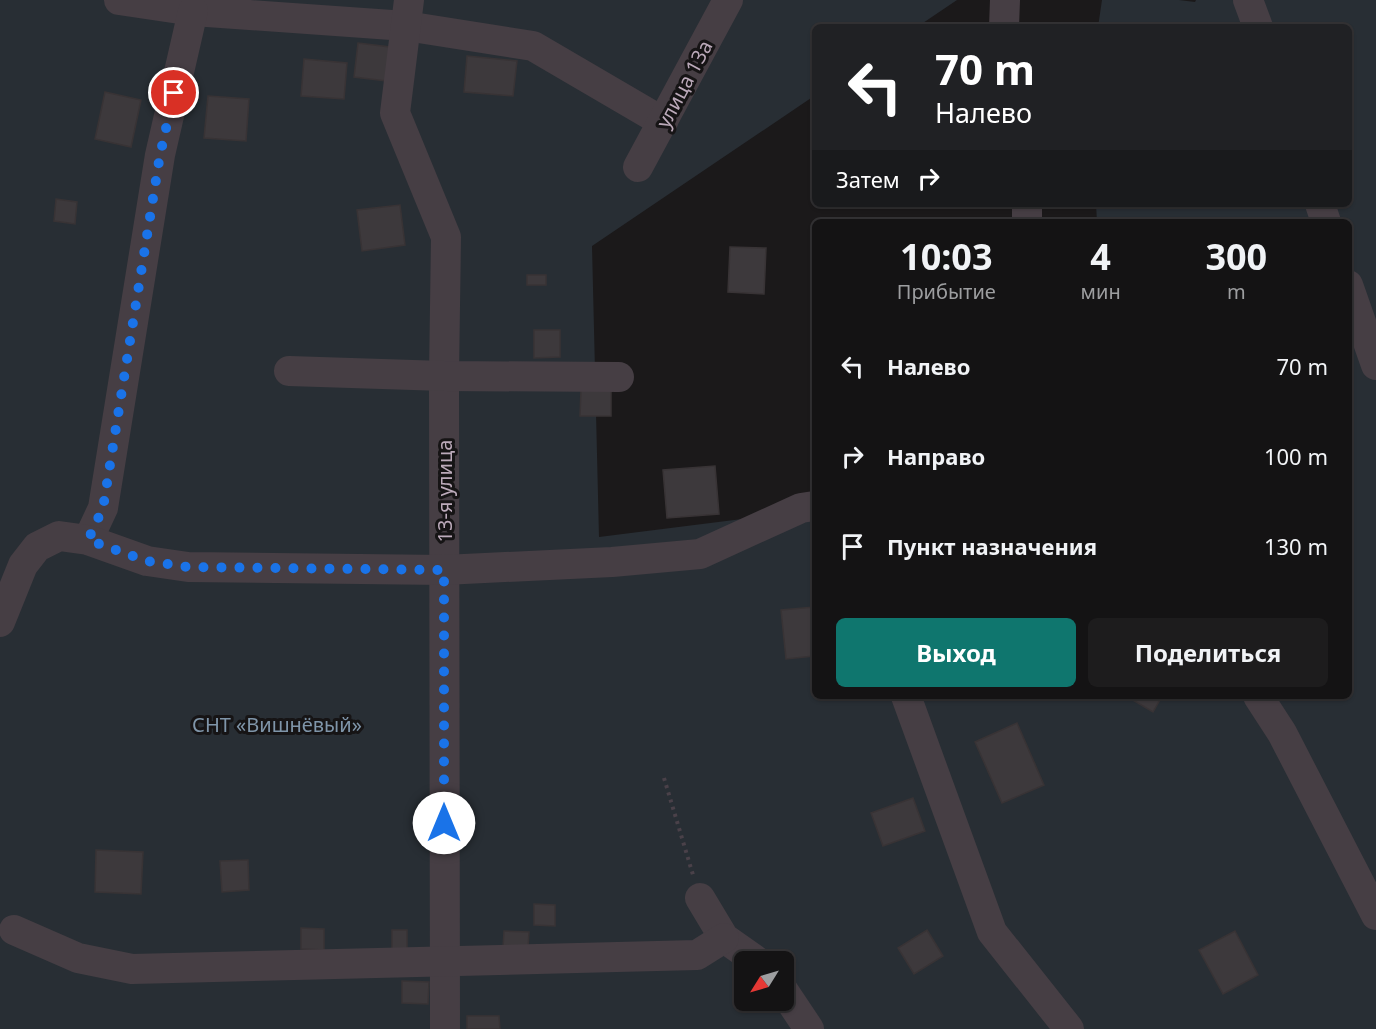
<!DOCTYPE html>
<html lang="ru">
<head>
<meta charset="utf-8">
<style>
  body { margin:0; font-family:"Noto Sans",sans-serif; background:#1d1c1d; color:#f1f3f6; height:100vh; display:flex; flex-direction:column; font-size:22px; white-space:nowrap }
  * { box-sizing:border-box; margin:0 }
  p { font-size:20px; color:#9d9ea0 }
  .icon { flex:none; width:33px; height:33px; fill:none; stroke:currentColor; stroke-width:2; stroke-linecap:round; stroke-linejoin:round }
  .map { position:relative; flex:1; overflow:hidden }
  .side { position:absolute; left:812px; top:219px; width:540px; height:480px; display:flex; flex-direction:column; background:#141314; border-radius:9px; box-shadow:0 2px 4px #0004,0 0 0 2px #333234 }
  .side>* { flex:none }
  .guide { position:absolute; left:812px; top:24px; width:540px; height:183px; border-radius:9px; box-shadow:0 2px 4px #0004,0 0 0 2px #333234; background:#202124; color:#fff; overflow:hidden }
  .needle { width:39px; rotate:233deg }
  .tools { position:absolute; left:734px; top:951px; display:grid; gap:12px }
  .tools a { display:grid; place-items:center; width:60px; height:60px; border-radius:9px; background:#141314; box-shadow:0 2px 4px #0004,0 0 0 2px #333234; font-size:30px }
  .pin { position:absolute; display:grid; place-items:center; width:51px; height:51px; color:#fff; margin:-26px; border:3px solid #fff; border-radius:50%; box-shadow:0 2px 6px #0007 }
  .me { position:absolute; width:66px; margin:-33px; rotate:0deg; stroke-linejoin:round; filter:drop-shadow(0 0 4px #0008) }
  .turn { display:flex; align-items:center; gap:21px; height:126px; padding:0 24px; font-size:27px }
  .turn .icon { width:78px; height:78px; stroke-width:2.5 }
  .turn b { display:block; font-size:42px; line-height:51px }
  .then { display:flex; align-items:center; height:57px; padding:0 24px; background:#0003; gap:12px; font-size:22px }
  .eta { display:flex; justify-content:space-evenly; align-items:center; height:102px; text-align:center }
  .eta b { font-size:36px; font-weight:700; line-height:42px }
  .button { display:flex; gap:12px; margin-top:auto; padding:12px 24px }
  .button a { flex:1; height:69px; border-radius:9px; background:#0f766e; color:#fff; font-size:24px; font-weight:700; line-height:69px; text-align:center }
  .button a+a { background:#1d1c1d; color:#f1f3f6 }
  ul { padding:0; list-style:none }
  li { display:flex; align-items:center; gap:18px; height:90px; padding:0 24px }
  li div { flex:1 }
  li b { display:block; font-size:22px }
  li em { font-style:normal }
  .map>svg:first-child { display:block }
  .green { fill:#282e34; fill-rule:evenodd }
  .building { fill:#3d393c; stroke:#383335; stroke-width:1.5 }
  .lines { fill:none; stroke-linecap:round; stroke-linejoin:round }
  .path { stroke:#4a4149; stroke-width:4; stroke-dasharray:3 4.5; stroke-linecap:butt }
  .minor { stroke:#463e44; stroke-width:30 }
  .route { stroke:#1a73e8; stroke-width:10; stroke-dasharray:0 18 }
  .labels { text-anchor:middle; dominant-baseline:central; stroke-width:6; stroke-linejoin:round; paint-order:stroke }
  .street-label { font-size:20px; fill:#bcaaba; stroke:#161415 }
  .park-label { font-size:20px; fill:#7f95a9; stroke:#161415 }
</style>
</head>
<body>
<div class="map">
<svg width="1376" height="1029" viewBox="0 0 1376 1029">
  <rect width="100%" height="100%" fill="#1b191a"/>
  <path class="green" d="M0,0H957L917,27H814V96L592,246L599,537L814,510V696H1348V222H1097L1096,204H1348V27H1098L1102,0H1179L1195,2L1196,0H1376V1029H0ZM744,962H783V1000H744Z"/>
  <g class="building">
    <path d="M358,43L390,47L386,81L354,77Z"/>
    <path d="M467,56L517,61L513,96L464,92Z"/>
    <path d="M304,59L347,63L344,99L301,96Z"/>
    <path d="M105,92L141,100L131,147L95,139Z"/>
    <path d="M208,96L249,99L246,141L204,138Z"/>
    <path d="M56,199L77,202L75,224L54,221Z"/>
    <path d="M400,205L405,245L362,251L357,210Z"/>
    <path d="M730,247L766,248L764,294L728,292Z"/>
    <rect x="527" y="275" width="19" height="10"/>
    <path d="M534,330H560V357L534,358Z"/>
    <path d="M581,389H611V416H580Z"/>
    <path d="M715,466L719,514L667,518L663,470Z"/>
    <path d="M814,607V656L786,659L781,610Z"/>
    <path d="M1126,696H1162L1153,712Z"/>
    <path d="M1017,723L1044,785L1002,803L975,742Z"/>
    <path d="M913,798L925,831L883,846L871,813Z"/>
    <path d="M96,850L143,852L141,894L95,892Z"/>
    <path d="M248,860L249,890L222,892L220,861Z"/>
    <path d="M534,904L555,905V926L534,925Z"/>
    <path d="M301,928L324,929V950L301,949Z"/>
    <rect x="392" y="930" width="15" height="20"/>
    <path d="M927,930L943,956L914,974L898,948Z"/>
    <path d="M504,931L529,932L528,948L503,947Z"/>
    <path d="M1235,931L1258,975L1223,994L1199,950Z"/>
    <path d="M402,981L429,982L428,1004L402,1003Z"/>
    <path d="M467,1016H499L500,1029H467Z"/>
  </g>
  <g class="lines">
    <path class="path" d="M664,778L693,875"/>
    <g class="minor">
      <path d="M119,0L193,11L406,26L533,46L663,122"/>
      <path d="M409,0L395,113L446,237L444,376L445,1029"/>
      <path d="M1248,0L1258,27"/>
      <path d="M1004,27L1005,0"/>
      <path d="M638,167L728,0"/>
      <path d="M1320,204L1326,222"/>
      <path d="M1027,222V204"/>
      <path d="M1348,285L1376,365"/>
      <path d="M289,371L444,376L619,377"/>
      <path d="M88,540L103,508L160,155L193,11"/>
      <path d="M0,622L23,565L37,547L59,536L88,540L147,561L188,567L444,570L612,562L700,554L801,508L814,506"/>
      <path d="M906,696L992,932L1069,1029"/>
      <path d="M1258,696L1282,733L1376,915"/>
      <path d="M700,898L724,938L758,962"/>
      <path d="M14,930L78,958L132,969L697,955L724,938"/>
      <path d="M783,990L809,1029"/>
    </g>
  </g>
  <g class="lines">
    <path class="route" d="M174,93L160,155L103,508L88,540L147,561L188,567L444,570V823"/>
  </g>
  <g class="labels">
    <g class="street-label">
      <text transform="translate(684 84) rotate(-62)">улица 13а</text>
      <text transform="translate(444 491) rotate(-90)">13-я улица</text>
    </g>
    <g class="park-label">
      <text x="277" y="724">СНТ «Вишнёвый»</text>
    </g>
  </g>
</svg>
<div class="tools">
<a><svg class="needle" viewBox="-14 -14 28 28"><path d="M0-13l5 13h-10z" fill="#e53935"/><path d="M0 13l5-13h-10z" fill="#9d9ea0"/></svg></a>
</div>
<div class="pin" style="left:174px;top:93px;background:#d93025"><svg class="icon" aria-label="arrive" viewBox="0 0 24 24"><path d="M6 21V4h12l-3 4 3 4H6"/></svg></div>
<svg class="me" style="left:444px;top:823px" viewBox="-20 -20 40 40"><circle r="19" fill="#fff"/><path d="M0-13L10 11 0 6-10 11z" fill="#1a73e8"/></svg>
<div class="guide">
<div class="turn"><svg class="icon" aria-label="left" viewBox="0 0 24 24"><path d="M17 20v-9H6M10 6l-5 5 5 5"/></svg><div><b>70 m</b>Налево</div></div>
<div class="then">Затем<svg class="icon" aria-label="right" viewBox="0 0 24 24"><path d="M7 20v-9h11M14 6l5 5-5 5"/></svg></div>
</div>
<section class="side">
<div class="eta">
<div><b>10:03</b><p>Прибытие</p></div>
<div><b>4</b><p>мин</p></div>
<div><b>300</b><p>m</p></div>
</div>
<ul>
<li><svg class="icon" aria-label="left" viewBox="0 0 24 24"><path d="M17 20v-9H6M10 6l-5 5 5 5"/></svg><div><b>Налево</b></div><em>70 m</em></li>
<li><svg class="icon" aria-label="right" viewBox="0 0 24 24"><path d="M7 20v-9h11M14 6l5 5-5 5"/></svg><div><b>Направо</b></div><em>100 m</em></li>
<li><svg class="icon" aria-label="arrive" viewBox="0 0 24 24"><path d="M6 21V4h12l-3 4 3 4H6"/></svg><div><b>Пункт назначения</b></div><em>130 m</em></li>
</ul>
<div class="button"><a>Выход</a><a>Поделиться</a></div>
</section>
</div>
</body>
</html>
